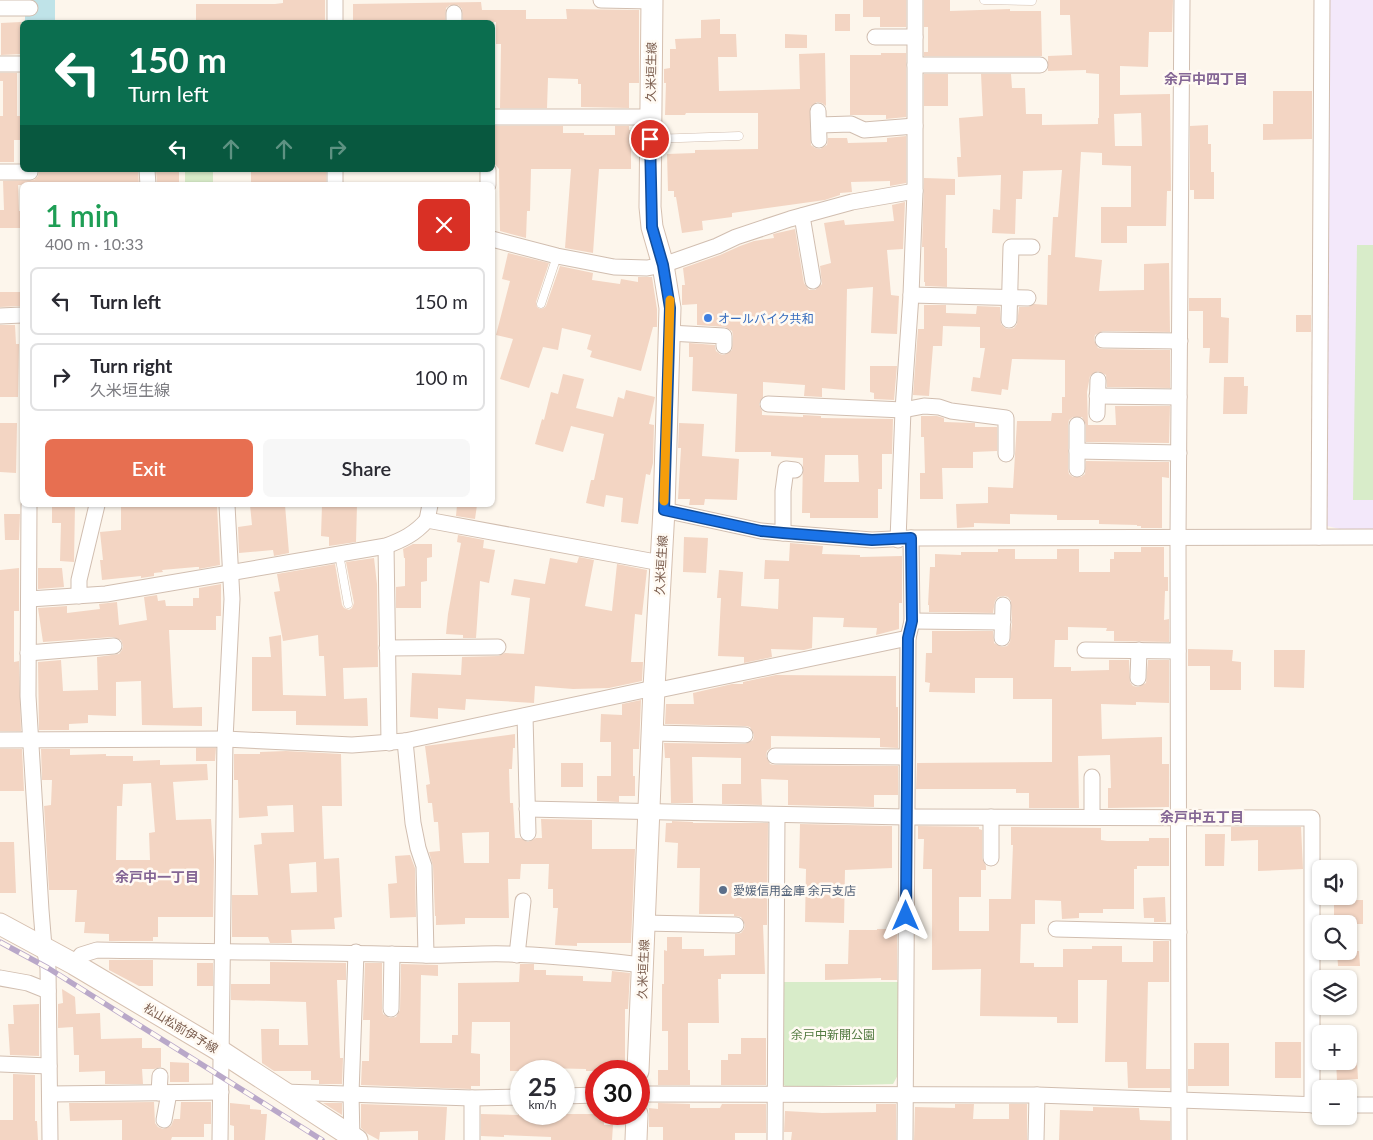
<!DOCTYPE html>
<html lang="en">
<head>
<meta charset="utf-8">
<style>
  body { margin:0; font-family:Lato,"Noto Sans JP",sans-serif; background:#f7f7f7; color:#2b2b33; height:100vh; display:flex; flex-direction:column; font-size:19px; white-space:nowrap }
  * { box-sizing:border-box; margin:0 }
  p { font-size:16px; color:#7c7c81 }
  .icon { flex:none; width:28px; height:28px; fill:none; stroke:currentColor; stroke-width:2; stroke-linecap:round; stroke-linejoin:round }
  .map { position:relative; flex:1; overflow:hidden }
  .details { position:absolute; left:20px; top:182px; width:475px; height:325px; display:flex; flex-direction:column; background:#fff; border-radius:8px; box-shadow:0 1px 4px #0004 }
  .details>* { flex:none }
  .banner { position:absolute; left:20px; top:20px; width:475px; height:152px; border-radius:8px; box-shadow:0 1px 4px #0004; background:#0b6e4f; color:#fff; overflow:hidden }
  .controls { position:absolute; left:1312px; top:860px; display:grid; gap:10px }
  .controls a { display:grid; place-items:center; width:45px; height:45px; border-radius:8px; background:#fff; box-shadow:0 1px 4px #0004; font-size:25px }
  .speed { position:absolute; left:510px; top:1060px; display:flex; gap:10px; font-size:25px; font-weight:700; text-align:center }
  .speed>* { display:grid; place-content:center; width:65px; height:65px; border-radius:50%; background:#fff; box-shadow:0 1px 4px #0004; line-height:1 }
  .speed small { font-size:12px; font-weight:400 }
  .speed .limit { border:8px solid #d22; background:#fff; color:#111 }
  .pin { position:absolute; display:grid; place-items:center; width:42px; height:42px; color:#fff; margin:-21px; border:2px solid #fff; border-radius:50%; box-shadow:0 1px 5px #0007 }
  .me { position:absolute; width:55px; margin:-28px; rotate:0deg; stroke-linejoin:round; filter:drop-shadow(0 0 4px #0008) }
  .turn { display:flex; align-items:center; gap:18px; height:105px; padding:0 25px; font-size:22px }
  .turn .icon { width:65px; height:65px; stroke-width:2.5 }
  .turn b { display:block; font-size:35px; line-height:42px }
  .lanes { display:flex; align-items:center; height:48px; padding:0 25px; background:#0003; justify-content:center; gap:25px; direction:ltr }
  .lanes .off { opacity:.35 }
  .round { display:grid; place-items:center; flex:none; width:52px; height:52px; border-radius:8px; background:#f7f7f7 }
  .head { display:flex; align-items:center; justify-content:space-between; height:85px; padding:0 25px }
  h1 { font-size:30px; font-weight:600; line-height:38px; color:#1e9e55 }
  .button { display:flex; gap:10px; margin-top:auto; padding:10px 25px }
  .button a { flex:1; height:58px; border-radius:8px; background:#e76f51; color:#fff; font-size:20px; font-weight:600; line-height:58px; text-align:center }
  .button a+a { background:#f7f7f7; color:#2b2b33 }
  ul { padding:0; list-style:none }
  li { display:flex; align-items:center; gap:15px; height:68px; margin:0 10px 8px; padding:0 15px; border:2px solid #e1e1e2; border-radius:8px }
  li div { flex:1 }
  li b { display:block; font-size:19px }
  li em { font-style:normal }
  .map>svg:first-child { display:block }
  .education { fill:#f3e8fa }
  .green { fill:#d8ecc9 }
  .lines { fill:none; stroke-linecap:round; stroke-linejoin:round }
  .river { stroke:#bfe3e8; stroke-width:30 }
  .building { fill:#f3d5c3; fill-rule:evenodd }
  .lane-casing { stroke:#d1beb0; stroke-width:9 }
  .street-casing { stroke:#d1beb0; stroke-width:17 }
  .secondary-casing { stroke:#d6c0b0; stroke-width:23 }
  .lane { stroke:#fff; stroke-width:8 }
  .street { stroke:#fff; stroke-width:15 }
  .secondary { stroke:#fff; stroke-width:21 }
  .rail-casing { stroke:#b9a8c9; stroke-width:5.5 }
  .rail { stroke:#fffaf3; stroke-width:4; stroke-dasharray:11; stroke-linecap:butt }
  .route-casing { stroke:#114b97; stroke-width:12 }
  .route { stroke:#1a73e8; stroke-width:9 }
  .slow { stroke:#f59e0b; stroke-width:9 }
  .shop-dot { fill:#3f7fe0; stroke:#fffaf3; stroke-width:2 }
  .service-dot { fill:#5c6f8a; stroke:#fffaf3; stroke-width:2 }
  .labels { text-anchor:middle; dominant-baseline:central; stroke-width:5; stroke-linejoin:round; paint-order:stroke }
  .street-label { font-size:12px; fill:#7a5c4d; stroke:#fffaf3 }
  .shop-label { font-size:12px; fill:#366cbe; stroke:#fffaf3; text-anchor:start }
  .service-label { font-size:12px; fill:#4e5e75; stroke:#fffaf3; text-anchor:start }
  .park-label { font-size:12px; fill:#537a41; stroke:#fffaf3 }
  .neighbourhood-label { font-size:14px; font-weight:bold; fill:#846695; stroke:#fffaf3 }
</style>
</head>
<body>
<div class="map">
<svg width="1373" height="1140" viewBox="0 0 1373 1140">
  <rect width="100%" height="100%" fill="#fdf6ec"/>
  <path class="education" d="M1326,0H1373V529H1340L1323,525Z"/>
  <g class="green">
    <rect x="185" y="170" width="28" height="15"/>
    <path d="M1357,245H1373V500H1353Z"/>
    <path d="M781,982H899L898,1075L893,1084L787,1087L780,1083Z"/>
  </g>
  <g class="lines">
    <path class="river" d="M40,22V0"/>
  </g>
  <g class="building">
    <path d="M283,0H325V22L196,21V4H275L283,3Z"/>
    <path d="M863,0H906V27H880V17H863Z"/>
    <path d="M924,0H950V11L1010,9V11H1041L1042,56H924V52H928V27H924Z"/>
    <path d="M1060,0H1173L1172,32H1149L1148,67L1120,66V95L1170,94L1171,191H1167L1166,226H1127V243H1101V207H1131V166L1102,165V153L1081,152L1075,257L1102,260L1099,291L1144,290V264L1169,263L1170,332L1103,331L1095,335L1094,340L1098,348L1103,349L1170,350V388L1107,387L1106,375L1098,371L1090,376L1087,392L1088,425H1116L1115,406H1170L1169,443L1086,442V425L1082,417H1073L1069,420L1068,425V469L1069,474L1073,477H1081L1085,474L1086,461L1169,462V478L1162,477V528H1141V526H1137V525L1099,524V520H1057V515L1010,514V524L974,523V527L957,528L956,504L988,503V487L1013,488L1017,421H1051L1052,413H1062V397H1065V360L1012,359L1008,390L1002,389L1001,395L971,391L973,377L980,378L985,348H980V327L943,326L942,346H933L929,396L913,395L918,329H924V305H946V313L976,314L977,306L1000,307L1001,324L1005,328L1009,329L1014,328L1017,324L1019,307H1028L1034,304L1047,305L1048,255H1051L1053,217H1058L1062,170L1023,171L1022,199H1016L1015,234L992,233L993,209L1000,210L1001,175L958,177L957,157H961L959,118L983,116L981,74H1011L1012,88H1025L1026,114H1042V125L1098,124V118H1099V74L1086,73V70L1048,71V56L1072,55L1070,15H1060ZM1141,113L1142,146H1115L1114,114Z"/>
    <path d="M481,2L482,10H526V19H567L566,9L639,10V83H629V108L581,107V84H578V79L548,78L547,108H500L501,44H496V22L463,21L462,9L458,5H450L446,8L445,22L353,20V4Z"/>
    <rect x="835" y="14" width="15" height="17"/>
    <path d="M720,19V34H736L737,57H718L719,91L800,89L799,54L825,53L826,106L822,103L817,102L810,107L811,145L815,148L820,149L827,145L828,138H847L848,143L887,142V138L906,136V183L890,186V181L851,182L852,192L840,193V195L825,200L732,213V217L702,221L703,230L682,233L676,197H674V191H668L667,154L695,153V150L758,149V113H686L685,115H665L666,83H664V69L670,68V49H676L675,39L701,38V20Z"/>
    <path d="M21,22V54L1,55V23Z"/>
    <path d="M785,34L807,35V48H785Z"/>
    <path d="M881,53H906V117L886,119V115H850V55H881Z"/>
    <path d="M0,73H17V116H20V140H14V162H0V116H3V81H0Z"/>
    <rect x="924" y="74" width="24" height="32"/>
    <path d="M1273,91H1312V139L1263,140V124H1273Z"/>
    <path d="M1208,125V144H1211V172H1214V199H1194V190H1190V126Z"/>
    <path d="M494,126H563V133H584V135H615V126H629V130H631V169H599L593,253L565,248L571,169H531L530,211H527L526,238L500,231L499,169L494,163Z"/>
    <path d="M39,170H138L139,185H18L19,211H22V228H0V210H4L3,181L34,180L38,176Z"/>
    <path d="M156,170H179V185H157Z"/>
    <path d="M251,170L326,171V185H251Z"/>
    <path d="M924,178L955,179V195H946L945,248H947V287L925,286V282H924V247H922Z"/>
    <path d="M905,202L903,249L887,250L891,295L899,296L897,334L871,333L873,287L847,289L845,390L822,388V397L804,396L805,385L763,382V397L759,404L762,411V415L803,417V415L821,416V418L893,419L892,454H882V489H878V518H810V513H802L803,458L771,456V452H735L737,394L692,391L693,357H689V343L715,345L716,351L720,354L724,355L732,350L733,336L732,331L725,327L697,325V304L682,305V285H685L683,268L720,255L740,246L754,241L774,238L773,234L795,229L804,283L809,290H815L822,284L820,266L831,263L824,223L844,220L845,225L894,221L892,205ZM825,455H858L859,482H824Z"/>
    <path d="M508,253L549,263L536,302L537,307L540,309L544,308L546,306L560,266L593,273L592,280L620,284L621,279L638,282V277H652L657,309V327H653L641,371L590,357L592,351L587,349L591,335L562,328L558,350L543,347L529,388L500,379L513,339L496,335L510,281L502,279Z"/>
    <path d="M0,292H21V306L0,307Z"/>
    <path d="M1189,298H1221V317L1229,318L1228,363H1209L1210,348H1203V311H1189Z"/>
    <rect x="1296" y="315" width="15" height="17"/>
    <path d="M0,325H15L16,344H19L18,397H0Z"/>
    <path d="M870,366H897L894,400L874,399V393L870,392Z"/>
    <path d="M563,374L584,379L576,408L613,417L618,397L624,399L626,390L655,397L649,424L654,425L653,463L650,475L646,474L638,524L621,522L623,498L606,495L604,507L586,503L591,480H594L604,434L571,426L563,452L535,444L542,419L544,420L551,392L558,394Z"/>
    <path d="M1224,377H1244V386H1248L1247,414H1223Z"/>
    <path d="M921,416H937L944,418V422L975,423V427H997V451L973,452V468H942L943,499H920V473H925L924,437H921Z"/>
    <path d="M0,423H17L16,473L0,472Z"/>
    <path d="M679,423L704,424L702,456L739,459L737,500L705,499L704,505H689L690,499H678L681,448H678Z"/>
    <path d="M52,505H75L74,562L60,561L61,523H52Z"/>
    <path d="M121,505H217L220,565L199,569V567H196L162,570L163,572L154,573V576L141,578V576L102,580L100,560H103L100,532L121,530Z"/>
    <path d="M250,505H285L289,553L274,556L273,550L239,553L238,527L252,525Z"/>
    <path d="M322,505H357L356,542L329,546V537L321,536Z"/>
    <path d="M457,505H477L475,519L456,516Z"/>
    <path d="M4,514H20L19,540H5Z"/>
    <path d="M458,535L484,540L483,548L495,550L489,583L480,581L476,638H463V635L446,634L448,614L461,543L457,542Z"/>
    <path d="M684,537L708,538L706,573L683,572Z"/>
    <path d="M790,543L823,546L822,554L860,555V557L902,556V603H899V629L876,635L877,628L843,627L844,618L813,617L812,648L804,650L771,649L772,657L744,663V657L718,656L721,598H717L719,570L743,572L741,606L778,609L779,579H764L765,560L789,561Z"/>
    <path d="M413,544H432V557L427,558V581L421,582V608H396V587L405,586V558H404L403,549Z"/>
    <path d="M1141,547H1164V577H1168V591H1165L1164,620L1169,619V642L1114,641V631H1106L1107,628L1068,627V640H1055L1054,667H1071V671L1109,670V660H1129L1130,682L1133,686L1138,687L1146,683L1148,660H1169V703L1136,702V705L1101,704L1102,739L1162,737V764H1169V807L1108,808V788H1111L1110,755L1078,756L1079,808H1029V793H1016V789H916L917,763L1052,762V699H1013V678H975V693L929,692L930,683L925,682L926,653H932V631H993L994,643L1002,647L1007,646L1010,642L1012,623L1011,601L1008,597L1004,596L998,597L995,601L993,613L929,612V605H928L930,567H935V554L961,555V552H998V549H1015V559H1057V549H1079V572H1110V559H1114V552H1141Z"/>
    <path d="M579,557L594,560L585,606L612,611L617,564L647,570L642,615L635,614L631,662H643L642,681L609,688L573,689L535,686L534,703L466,699L465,710L438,708V719L410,717L412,673L461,675L462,657L498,656L505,653L524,654L530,598L511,595L514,579L545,584L550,558L577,563Z"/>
    <path d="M374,558L377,584L378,667L343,668L344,699L367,698L368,726L296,725V711H252V657H271L269,637L281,635L283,695L326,696L324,656H319L318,635L283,641L274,592L280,591L277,574L335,564L342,605L344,608L349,610L352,608L354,603L346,562Z"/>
    <path d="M19,568V611H14V662L19,661L21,731H0V570Z"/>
    <path d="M38,568H62L64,587L38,589Z"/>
    <path d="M221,584V616H216V630H169L173,708L202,707V726L142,725L141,681L116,682V716L88,715V723L69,724V730H39L38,662L61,660L63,691L98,690L97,657L119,654L122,650L123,646L121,640L113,637L43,642L38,608L67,606V613L100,609L99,604L117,602L119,625L147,620L144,597L157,595L158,601L165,600L166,606H193V598H199V588Z"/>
    <path d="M1188,649L1233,650L1232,661L1241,662V690H1210V666H1188Z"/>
    <path d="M1274,650H1305L1304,688L1274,687Z"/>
    <path d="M776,675L896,676V707H898V748L880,747V738L771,736V748L767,751L766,756L770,764L775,765L898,766V795H874V807L788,805V780L761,779L762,805L722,804V784H741V758L701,757H692L693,803H671L670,758H665L664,743L745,744L753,740L754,735L750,727L745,726L665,724L666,704H694L693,693L732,684H743V682Z"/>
    <path d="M641,700L639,749H633V776H635V796H619V802L597,801V776H611V742H600L601,714L622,715V704Z"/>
    <path d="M515,734V748H513L512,769H509L510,803H513L515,838H520L528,842L536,838H542L541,819L592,820V849H635L631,943H577V946L555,945L558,908H553V889H548L549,864H521L520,879H508L509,918H465V924L436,925V916H435L433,866L429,852L440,851L438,822H434L432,803H428L426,785L430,784L425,746ZM489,832V863H464L462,833Z"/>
    <path d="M196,748H216L215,761H196Z"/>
    <path d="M0,749H22L24,791H0Z"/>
    <path d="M41,749H70V755L106,754V756H133V761L160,760V765L207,764L208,780L173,782L176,820L211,819L214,860L213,917H158V937H153V941H109V934L84,933L85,922H75L77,890H49L44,806L51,805L52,780H42ZM151,783L155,832L149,833L150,860H116L117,806H122L123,784Z"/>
    <path d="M286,751L341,754L342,806H322L324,859L339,858L342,917L334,918L335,929L291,930L292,943H270L268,937H232V895H258L254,845L262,844L261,833L294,832L293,805L267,806L268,816L239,818L238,780H234V754H260V752ZM316,862L317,892L291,893L289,864Z"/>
    <rect x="561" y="763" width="22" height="24"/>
    <path d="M672,821L693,822V823H768L767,925H763L765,974H721V979H718L719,1023H688V1070H690V1085H658V1070H668V1031H662V984H664V950L667,951V937H682V949H704V956L735,955V934L741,933L744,929L745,925L741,917L734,916V914H699L700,868H677L678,843L665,842L666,823H672Z"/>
    <path d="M800,824L892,826V868L845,870L844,923L805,922L806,869L799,868Z"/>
    <path d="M918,826L979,827V829L982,830V858L986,866V870H981V897H959V931H989V899H1011L1013,845H1011V827L1101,828V840L1107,841H1149V838H1169V866H1137V869H1134V909H1103V913H1079V918L1062,919L1061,901L1035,900V924H1021L1020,963H1034V967H1063V949H1092V946H1122V962H1153V941H1169V982H1148L1146,1069H1170V1088H1128L1127,1062H1105L1107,980H1078V1023H1057V1017L980,1016L981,969L932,970V869H923L924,839H918Z"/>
    <path d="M1231,827H1301L1303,869L1258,871V840L1231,841Z"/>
    <path d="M1205,834H1225L1224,866H1205Z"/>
    <path d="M0,842H14L16,893H0Z"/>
    <path d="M410,855L415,868L416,917L390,918L388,884L397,883L395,856Z"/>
    <path d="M1165,897L1166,922H1154V918H1144L1143,898Z"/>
    <rect x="1334" y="900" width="29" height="24"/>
    <path d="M877,929H897V980H881V978L825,980V964H848L849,930H877Z"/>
    <path d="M1337,951H1359L1360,966H1338Z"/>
    <path d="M109,960H153V986H139L109,970Z"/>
    <path d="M270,962L346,963V980H337L340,1058H343L342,1084H319V1080H311V1071H274L262,1063L261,1029H279V1045H308L306,1002L231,1000V984H270Z"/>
    <rect x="197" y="963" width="16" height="23"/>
    <path d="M365,963H382V1009L383,1014L390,1018L396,1017L400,1010L401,964L438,965V976L421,975L420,1043H452V1035H458V983L519,982L520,964H534V970H546V975L583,976V981L611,982L612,971L630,973L628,1009H625V1071H586V1069L543,1068V1071H510V1022H472L471,1053L480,1054V1086H471V1089L361,1085L362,1061H369L370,1020H363Z"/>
    <path d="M62,989L75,997L76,1014L100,1013L101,1039L142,1038V1048H161V1067L154,1069H142L143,1084H105V1071L79,1072V1055H74L73,1027L58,1028V1004L63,1003Z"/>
    <path d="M39,1004V1056L10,1055L8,1024H14L13,1005Z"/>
    <path d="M741,1038H766V1085H721V1060H728V1054H741Z"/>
    <rect x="1275" y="1042" width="26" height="36"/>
    <path d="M1194,1043H1229V1086H1188V1069H1194Z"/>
    <path d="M1336,1061H1357L1358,1079L1337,1080Z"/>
    <path d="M170,1062L189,1063V1082H170Z"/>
    <path d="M13,1074L35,1075V1121H37L38,1140H0V1120H13Z"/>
    <path d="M154,1102L155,1123L158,1127L163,1129L171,1126L174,1119H180L181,1102H211V1124H204V1137H172L171,1140H122V1120L70,1121L69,1103Z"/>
    <path d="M230,1103L250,1105V1109L261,1110V1114H267L265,1140H234V1126L230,1125Z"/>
    <path d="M323,1103H342V1115Z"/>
    <path d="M658,1103L690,1104V1108H720L722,1104H766V1133H735V1140H663V1127H649V1108L658,1109Z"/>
    <path d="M361,1104L447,1107L445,1140H418V1131L380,1132L379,1140L368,1134L361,1128Z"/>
    <path d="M876,1104H896V1140H791L792,1132H784L785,1111L822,1113L876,1112Z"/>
    <path d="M955,1104H974L973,1119H1009V1104H1027V1140H914L915,1107L955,1108Z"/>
    <path d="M1093,1107L1139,1108L1140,1120L1170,1121V1140H1059L1060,1110L1093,1111Z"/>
    <path d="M481,1114L518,1115V1114H604V1125H613L612,1140H551V1137L504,1135V1137L481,1136Z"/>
  </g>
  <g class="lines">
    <g class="lane-casing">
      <g id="lane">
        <path d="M984,0L1032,1"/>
        <path d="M651,139L739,136"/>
        <path d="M541,304L557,256"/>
        <path d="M339,554L348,604"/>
      </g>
    </g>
    <g class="street-casing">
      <g id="street">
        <path d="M601,0L652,1"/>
        <path d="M0,8H30"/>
        <path d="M335,22V0"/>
        <path d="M454,22V13"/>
        <path d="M875,37H915"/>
        <path d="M0,64H22"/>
        <path d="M915,65H1040"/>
        <path d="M818,111L819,140"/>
        <path d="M492,117H650"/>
        <path d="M819,125L851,124L864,130L915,126"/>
        <path d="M147,170L148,185"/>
        <path d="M335,170V185"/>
        <path d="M0,172H30"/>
        <path d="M488,185V170"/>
        <path d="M802,216L813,281"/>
        <path d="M492,239L557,256L614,267L647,268L663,265L717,246L736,237L790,219L852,202L915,191"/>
        <path d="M911,295L1028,298"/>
        <path d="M0,316L22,315"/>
        <path d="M1009,320L1011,247H1032"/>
        <path d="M669,333L724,336V346"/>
        <path d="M1103,340L1180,341"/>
        <path d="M1097,396L1179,397"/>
        <path d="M768,404L903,410L924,406L939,407L951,411L1006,418V454"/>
        <path d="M1097,414L1098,380"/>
        <path d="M1077,425V469"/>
        <path d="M1077,451L1179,453"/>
        <path d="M29,505L28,696L41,910L44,947L48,968L50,1140"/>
        <path d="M664,510L761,531L783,533L872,540L911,538L1373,537"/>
        <path d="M427,520L430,505"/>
        <path d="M783,533V491L786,469L795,470"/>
        <path d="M1319,537L1322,0"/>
        <path d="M898,540L903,410L911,295L915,191V0"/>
        <path d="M386,546L389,743"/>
        <path d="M79,596V580L97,505"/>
        <path d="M29,599L106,594L386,546C402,540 415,534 427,520L661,563"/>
        <path d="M912,621L1003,622"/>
        <path d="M1002,638L1003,605"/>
        <path d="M387,648L498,647"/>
        <path d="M1085,650L1178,651"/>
        <path d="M28,653L114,646"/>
        <path d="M1138,678L1139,650"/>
        <path d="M654,691L908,638"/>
        <path d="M525,716L528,833"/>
        <path d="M652,733L745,735"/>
        <path d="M0,740L225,739L352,745L405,741L654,688"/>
        <path d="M405,741L413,823L418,848L424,866L426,955"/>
        <path d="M775,756L907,757"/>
        <path d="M1092,777V817"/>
        <path d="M527,809L906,817L1312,818V1105"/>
        <path d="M991,858V817"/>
        <path d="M644,923L736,925"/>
        <path d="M1056,929L1179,932"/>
        <path d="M517,955L523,901"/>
        <path d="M74,964L81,955L97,950C206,952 315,952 423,955C451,956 479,953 507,954C552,955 597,960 643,965"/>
        <path d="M0,978L28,983L48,991"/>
        <path d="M391,1009L392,954"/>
        <path d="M0,1064L49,1066"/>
        <path d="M283,1092L472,1098L521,1097"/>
        <path d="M159,1093L160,1076"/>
        <path d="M50,1094L221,1092"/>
        <path d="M639,1094L1037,1095L1320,1105"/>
        <path d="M564,1096L596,1095"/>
        <path d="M1349,1105H1373"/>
        <path d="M164,1120L169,1093"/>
        <path d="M220,1140L225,739L232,599L227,505"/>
        <path d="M352,1140L351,1094L356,952"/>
        <path d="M472,1140V1098"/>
        <path d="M775,1140L777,815"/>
        <path d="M905,1140L908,638L912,621L911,538"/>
        <path d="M1036,1140L1037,1095"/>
        <path d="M1179,1140L1178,537L1182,0"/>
      </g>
    </g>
    <g class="secondary-casing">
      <g id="secondary">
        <path d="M0,924L74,964L222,1052L357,1140"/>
        <path d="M638,1071L654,688L664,510L670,308L663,265L652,227L650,207L652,0"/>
        <path d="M636,1140L637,1114"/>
      </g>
    </g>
    <use href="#lane" class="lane"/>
    <use href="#street" class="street"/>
    <use href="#secondary" class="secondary"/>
    <g class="rail-casing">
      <path id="rail" d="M0,942L48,968L322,1140"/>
    </g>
    <use href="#rail" class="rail"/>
  </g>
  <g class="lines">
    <g class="route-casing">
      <path id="route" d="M650,139L652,227L663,265L670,308L664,510L761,531L783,533L872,540L911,538L912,621L908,638L906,916"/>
    </g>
    <use href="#route" class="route"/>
    <path class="slow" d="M664,501L670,300"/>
  </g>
  <circle class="shop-dot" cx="708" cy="318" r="5"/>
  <circle class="service-dot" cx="723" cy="890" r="5"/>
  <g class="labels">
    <g class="street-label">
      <text transform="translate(651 72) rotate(-89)">久米垣生線</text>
      <text transform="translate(661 565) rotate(-87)">久米垣生線</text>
      <text transform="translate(643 969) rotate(-88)">久米垣生線</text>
      <text transform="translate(181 1028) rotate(31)">松山松前伊予線</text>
    </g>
    <g class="shop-label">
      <text x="718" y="318">オールバイク共和</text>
    </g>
    <g class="service-label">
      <text x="733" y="890">愛媛信用金庫 余戸支店</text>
    </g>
    <g class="park-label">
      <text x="833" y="1034">余戸中新開公園</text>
    </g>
    <g class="neighbourhood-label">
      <text x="1206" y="78">余戸中四丁目</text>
      <text x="1202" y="816">余戸中五丁目</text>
      <text x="157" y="876">余戸中一丁目</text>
    </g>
  </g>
</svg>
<div class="controls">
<a><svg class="icon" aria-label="sound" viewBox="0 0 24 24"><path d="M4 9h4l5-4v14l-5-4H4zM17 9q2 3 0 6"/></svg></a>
<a><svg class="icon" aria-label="search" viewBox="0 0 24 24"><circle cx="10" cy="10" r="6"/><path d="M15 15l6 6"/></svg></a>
<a><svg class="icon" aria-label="layers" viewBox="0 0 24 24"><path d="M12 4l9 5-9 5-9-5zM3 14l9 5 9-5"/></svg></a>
<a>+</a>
<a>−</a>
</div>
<div class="speed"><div>25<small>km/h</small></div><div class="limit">30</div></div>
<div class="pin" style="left:650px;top:139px;background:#d93025"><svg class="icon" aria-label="arrive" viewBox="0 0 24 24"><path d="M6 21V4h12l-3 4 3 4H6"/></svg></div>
<svg class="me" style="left:906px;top:916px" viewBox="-20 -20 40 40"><path d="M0-17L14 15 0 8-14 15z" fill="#1a73e8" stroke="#fff" stroke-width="4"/></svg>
<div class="banner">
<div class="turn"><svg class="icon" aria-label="left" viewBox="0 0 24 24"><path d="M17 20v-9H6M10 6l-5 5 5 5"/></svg><div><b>150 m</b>Turn left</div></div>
<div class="lanes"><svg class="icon" aria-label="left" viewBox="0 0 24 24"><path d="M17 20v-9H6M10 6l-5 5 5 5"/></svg><svg class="icon off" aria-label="ahead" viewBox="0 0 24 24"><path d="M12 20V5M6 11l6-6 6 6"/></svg><svg class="icon off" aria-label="ahead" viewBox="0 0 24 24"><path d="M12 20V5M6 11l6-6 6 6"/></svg><svg class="icon off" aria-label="right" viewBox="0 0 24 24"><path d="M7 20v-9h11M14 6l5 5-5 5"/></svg></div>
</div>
<section class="details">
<div class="head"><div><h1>1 min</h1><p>400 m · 10:33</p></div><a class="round" style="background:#d93025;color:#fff"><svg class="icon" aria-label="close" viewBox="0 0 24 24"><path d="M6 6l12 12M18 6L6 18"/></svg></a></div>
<ul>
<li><svg class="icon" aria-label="left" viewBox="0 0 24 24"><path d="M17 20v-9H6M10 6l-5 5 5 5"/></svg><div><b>Turn left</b></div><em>150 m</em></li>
<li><svg class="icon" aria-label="right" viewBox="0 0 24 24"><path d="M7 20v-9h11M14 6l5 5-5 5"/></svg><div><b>Turn right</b><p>久米垣生線</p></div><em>100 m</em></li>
</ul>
<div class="button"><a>Exit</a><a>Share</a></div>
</section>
</div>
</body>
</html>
